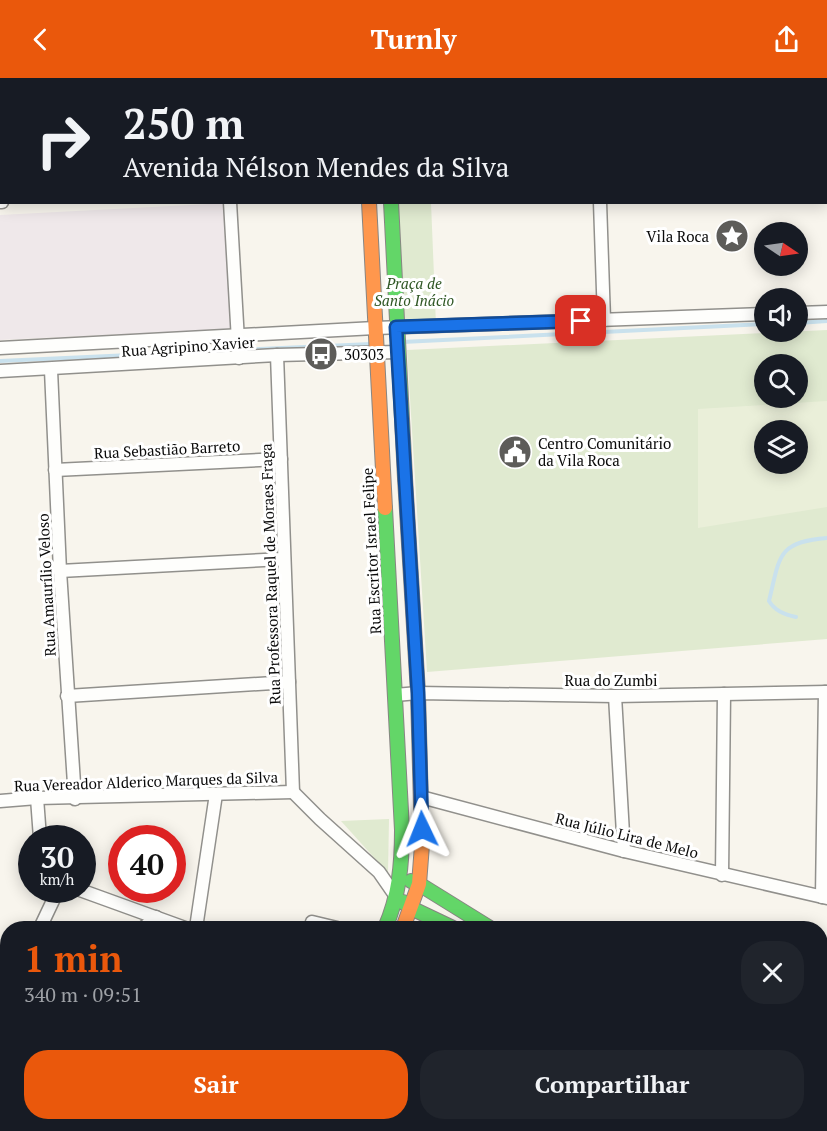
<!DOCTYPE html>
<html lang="pt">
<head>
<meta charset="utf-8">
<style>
  body { margin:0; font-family:"PT Serif",serif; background:#20242c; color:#f1f3f6; height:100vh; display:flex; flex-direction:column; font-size:22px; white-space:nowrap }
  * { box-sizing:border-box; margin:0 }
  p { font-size:20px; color:#9ea1a6 }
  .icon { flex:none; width:33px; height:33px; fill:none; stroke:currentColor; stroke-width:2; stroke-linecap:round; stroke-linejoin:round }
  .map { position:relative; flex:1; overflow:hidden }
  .sheet { position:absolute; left:0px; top:843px; width:828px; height:210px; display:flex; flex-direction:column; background:#171b24; border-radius:24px 24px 0 0; box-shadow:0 3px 15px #0003 }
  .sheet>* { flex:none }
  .guide { position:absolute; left:0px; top:0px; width:828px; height:126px; box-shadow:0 3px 15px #0003; background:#171b24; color:#f1f3f6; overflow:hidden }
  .needle { width:39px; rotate:103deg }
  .tools { position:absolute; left:754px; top:144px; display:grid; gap:12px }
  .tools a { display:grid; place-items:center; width:54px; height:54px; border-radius:50%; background:#171b24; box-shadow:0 3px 15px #0003; font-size:30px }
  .speed { position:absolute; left:18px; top:747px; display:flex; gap:12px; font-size:30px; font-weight:700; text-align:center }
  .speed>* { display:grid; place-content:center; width:78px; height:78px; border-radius:50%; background:#171b24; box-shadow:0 3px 15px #0003; line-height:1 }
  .speed small { font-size:15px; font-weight:400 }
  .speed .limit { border:9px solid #d22; background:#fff; color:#111 }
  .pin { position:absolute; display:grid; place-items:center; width:51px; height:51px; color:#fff; margin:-26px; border-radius:12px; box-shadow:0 3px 9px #0006 }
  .me { position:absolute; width:66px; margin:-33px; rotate:358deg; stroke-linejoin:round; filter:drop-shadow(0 0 4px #0008) }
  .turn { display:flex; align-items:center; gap:21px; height:126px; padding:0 24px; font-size:27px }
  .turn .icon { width:78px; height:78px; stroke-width:2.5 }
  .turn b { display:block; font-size:42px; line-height:51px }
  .round { display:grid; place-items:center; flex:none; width:63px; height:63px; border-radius:24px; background:#20242c }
  .headline { display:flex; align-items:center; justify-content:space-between; height:102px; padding:0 24px }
  h1 { font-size:36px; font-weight:800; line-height:45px; color:#ea580c }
  .button { display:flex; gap:12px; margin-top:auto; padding:12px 24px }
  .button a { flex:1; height:69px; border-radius:24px; background:#ea580c; color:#fff; font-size:24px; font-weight:800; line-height:69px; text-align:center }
  .button a+a { background:#20242c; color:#f1f3f6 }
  header { display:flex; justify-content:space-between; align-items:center; height:78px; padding:0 24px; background:#ea580c; color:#fff; font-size:27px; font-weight:800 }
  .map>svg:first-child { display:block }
  .industrial { fill:#efe8ea }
  .green { fill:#e0ead0; fill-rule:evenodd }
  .pitch { fill:#eaefd9; fill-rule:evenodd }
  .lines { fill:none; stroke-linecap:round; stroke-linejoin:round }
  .stream { stroke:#c9e1ed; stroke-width:4 }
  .street-casing { stroke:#91908c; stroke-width:15 }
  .fast-casing { stroke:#888683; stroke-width:16 }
  .slow-casing { stroke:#888683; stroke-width:16 }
  .jam-casing { stroke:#888683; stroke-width:16 }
  .street { stroke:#fefefc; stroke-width:12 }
  .fast { stroke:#63d668; stroke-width:14 }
  .slow { stroke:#ff974d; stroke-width:14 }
  .jam { stroke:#b3261e; stroke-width:14 }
  .route-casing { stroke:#114b97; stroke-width:15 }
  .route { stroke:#1a73e8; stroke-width:10 }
  .labels { text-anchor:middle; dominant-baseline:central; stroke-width:6; stroke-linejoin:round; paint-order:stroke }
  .poi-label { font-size:15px; fill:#0a0a0a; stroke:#fff; text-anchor:start }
  .park-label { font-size:15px; font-style:italic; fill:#2f5724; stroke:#fff }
  .street-label { font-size:15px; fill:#0a0a0a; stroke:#fff }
</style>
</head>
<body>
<header><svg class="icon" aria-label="back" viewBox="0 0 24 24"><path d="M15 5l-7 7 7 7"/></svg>Turnly<svg class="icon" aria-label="share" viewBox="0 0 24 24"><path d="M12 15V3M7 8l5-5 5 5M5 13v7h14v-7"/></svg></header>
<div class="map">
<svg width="827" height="1053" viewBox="0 0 827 1053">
  <rect width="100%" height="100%" fill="#f8f5ed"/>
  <path class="industrial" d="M228,125L231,251L0,262V137Z"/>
  <g class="green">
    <path d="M389,125H431L436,247L394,250Z"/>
    <path d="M827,252V561L427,594L407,272ZM765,286H798V320H765ZM765,352H798V386H765Z"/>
    <path d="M389,741L388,795L341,743Z"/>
  </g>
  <path class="pitch" d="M827,323V429L698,450V331ZM765,352H798V386H765Z"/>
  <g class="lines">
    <g class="stream">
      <path d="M798,245L827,243"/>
      <path d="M402,264L765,246"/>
      <path d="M0,283L371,266"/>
      <path d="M796,539C785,537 775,533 769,523C780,478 777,464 827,460"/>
    </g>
    <g class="street-casing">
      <g id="street">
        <path d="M222,0L223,2"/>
        <path d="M712,0V2"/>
        <path d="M826,86H827"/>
        <path d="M0,124H2"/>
        <path d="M230,124L239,280"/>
        <path d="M600,124L604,242"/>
        <path d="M798,235L827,234"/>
        <path d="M0,270L375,250L765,236"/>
        <path d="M277,277L293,714"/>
        <path d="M51,292L60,493L75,721"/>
        <path d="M0,293L277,277L398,274"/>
        <path d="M55,392L281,381"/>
        <path d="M60,493L284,481"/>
        <path d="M395,617L418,615L615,618L827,614"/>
        <path d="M67,618L289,604"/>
        <path d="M615,618L624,773"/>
        <path d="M293,714L320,741L379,794L397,820"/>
        <path d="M421,719L624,773L827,820"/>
        <path d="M37,720L40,760"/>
        <path d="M0,723L37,720L293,714"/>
        <path d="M722,797L724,616"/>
        <path d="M80,812L185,850"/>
        <path d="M822,819L825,614"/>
        <path d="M312,844L337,850"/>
        <path d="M40,850L58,812"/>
        <path d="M143,850L156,839"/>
        <path d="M196,850L216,716"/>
        <path d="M0,930L8,915"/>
        <path d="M754,1046L762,1053"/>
        <path d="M49,1053L52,1046"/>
        <path d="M162,1053L166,1046"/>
        <path d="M604,1053L608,1046"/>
        <path d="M728,1053L732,1046"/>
      </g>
    </g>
    <g class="fast-casing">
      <g id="fast">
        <path d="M364,0V2"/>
        <path d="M385,0V2"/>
        <path d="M391,124L405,400"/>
        <path d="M411,803L419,806L490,850"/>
        <path d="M403,824L411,830L453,850"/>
        <path d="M385,850C399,818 402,787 402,752L385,430"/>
        <path d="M820,957L827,958"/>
      </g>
    </g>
    <g class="slow-casing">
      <g id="slow">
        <path d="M369,124L385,430"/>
        <path d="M403,850L419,806L422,767L418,615L405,400"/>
        <path d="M282,1053L286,1046"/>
      </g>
    </g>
    <g class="jam-casing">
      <path id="jam" d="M300,1053L304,1046"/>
    </g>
    <use href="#street" class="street"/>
    <use href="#fast" class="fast"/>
    <use href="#slow" class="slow"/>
    <use href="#jam" class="jam"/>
  </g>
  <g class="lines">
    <g class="route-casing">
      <path id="route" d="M422,751L418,615L396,249L581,243"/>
    </g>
    <use href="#route" class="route"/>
  </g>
  <defs>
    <g id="sight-disc" transform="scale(1.725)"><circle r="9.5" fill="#5d5c59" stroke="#fff"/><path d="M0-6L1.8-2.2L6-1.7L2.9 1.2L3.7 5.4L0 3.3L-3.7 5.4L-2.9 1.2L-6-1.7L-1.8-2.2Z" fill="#fff"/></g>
    <g id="bus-disc" transform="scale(1.725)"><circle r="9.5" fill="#5d5c59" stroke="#fff"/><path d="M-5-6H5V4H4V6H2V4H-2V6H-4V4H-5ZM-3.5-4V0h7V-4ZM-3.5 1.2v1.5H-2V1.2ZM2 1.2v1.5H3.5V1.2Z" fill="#fff"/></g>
    <g id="civic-disc" transform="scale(1.725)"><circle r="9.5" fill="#5d5c59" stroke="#fff"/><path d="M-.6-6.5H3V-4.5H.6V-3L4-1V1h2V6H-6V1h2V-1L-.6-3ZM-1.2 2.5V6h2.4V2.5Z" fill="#fff"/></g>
  </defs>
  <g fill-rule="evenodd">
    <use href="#sight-disc" x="732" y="158"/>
    <use href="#bus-disc" x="321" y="276"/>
    <use href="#civic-disc" x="515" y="374"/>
  </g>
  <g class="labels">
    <g class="poi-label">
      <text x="709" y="158" text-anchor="end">Vila Roca</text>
      <text x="344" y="276">30303</text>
      <text x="538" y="365">Centro Comunitário<tspan x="538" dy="17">da Vila Roca</tspan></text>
    </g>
    <g class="park-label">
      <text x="414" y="205">Praça de<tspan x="414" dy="17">Santo Inácio</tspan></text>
    </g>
    <g class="street-label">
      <text transform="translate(188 268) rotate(-4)">Rua Agripino Xavier</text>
      <text transform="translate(167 371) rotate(-3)">Rua Sebastião Barreto</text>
      <text transform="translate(371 473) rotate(-93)">Rua Escritor Israel Felipe</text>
      <text transform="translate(270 496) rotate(-92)">Rua Professora Raquel de Moraes Fraga</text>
      <text transform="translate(46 507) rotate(-93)">Rua Amaurílio Veloso</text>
      <text x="611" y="602">Rua do Zumbi</text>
      <text transform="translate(146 703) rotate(-2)">Rua Vereador Alderico Marques da Silva</text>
      <text transform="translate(627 757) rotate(14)">Rua Júlio Lira de Melo</text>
    </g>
  </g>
</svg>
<div class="tools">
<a><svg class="needle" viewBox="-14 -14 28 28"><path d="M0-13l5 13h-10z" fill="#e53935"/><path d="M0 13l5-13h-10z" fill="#9ea1a6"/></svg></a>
<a><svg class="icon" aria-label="sound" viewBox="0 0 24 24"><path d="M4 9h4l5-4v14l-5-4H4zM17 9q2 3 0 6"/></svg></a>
<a><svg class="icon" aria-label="search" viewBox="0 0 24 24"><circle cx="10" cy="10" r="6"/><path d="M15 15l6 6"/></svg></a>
<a><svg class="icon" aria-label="layers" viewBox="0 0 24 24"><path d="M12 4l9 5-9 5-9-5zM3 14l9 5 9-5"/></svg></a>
</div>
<div class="speed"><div>30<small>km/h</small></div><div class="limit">40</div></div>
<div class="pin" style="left:581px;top:243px;background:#d93025"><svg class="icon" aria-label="arrive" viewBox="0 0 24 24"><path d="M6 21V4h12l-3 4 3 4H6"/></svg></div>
<svg class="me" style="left:422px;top:751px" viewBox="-20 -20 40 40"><path d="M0-17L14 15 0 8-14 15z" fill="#1a73e8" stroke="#fff" stroke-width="4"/></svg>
<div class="guide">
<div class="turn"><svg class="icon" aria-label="right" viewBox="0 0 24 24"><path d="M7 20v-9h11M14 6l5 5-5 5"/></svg><div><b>250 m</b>Avenida Nélson Mendes da Silva</div></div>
</div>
<section class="sheet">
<div class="headline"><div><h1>1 min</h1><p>340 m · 09:51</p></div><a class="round"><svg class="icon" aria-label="close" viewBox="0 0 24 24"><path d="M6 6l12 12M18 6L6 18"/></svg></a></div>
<div class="button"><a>Sair</a><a>Compartilhar</a></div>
</section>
</div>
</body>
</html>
